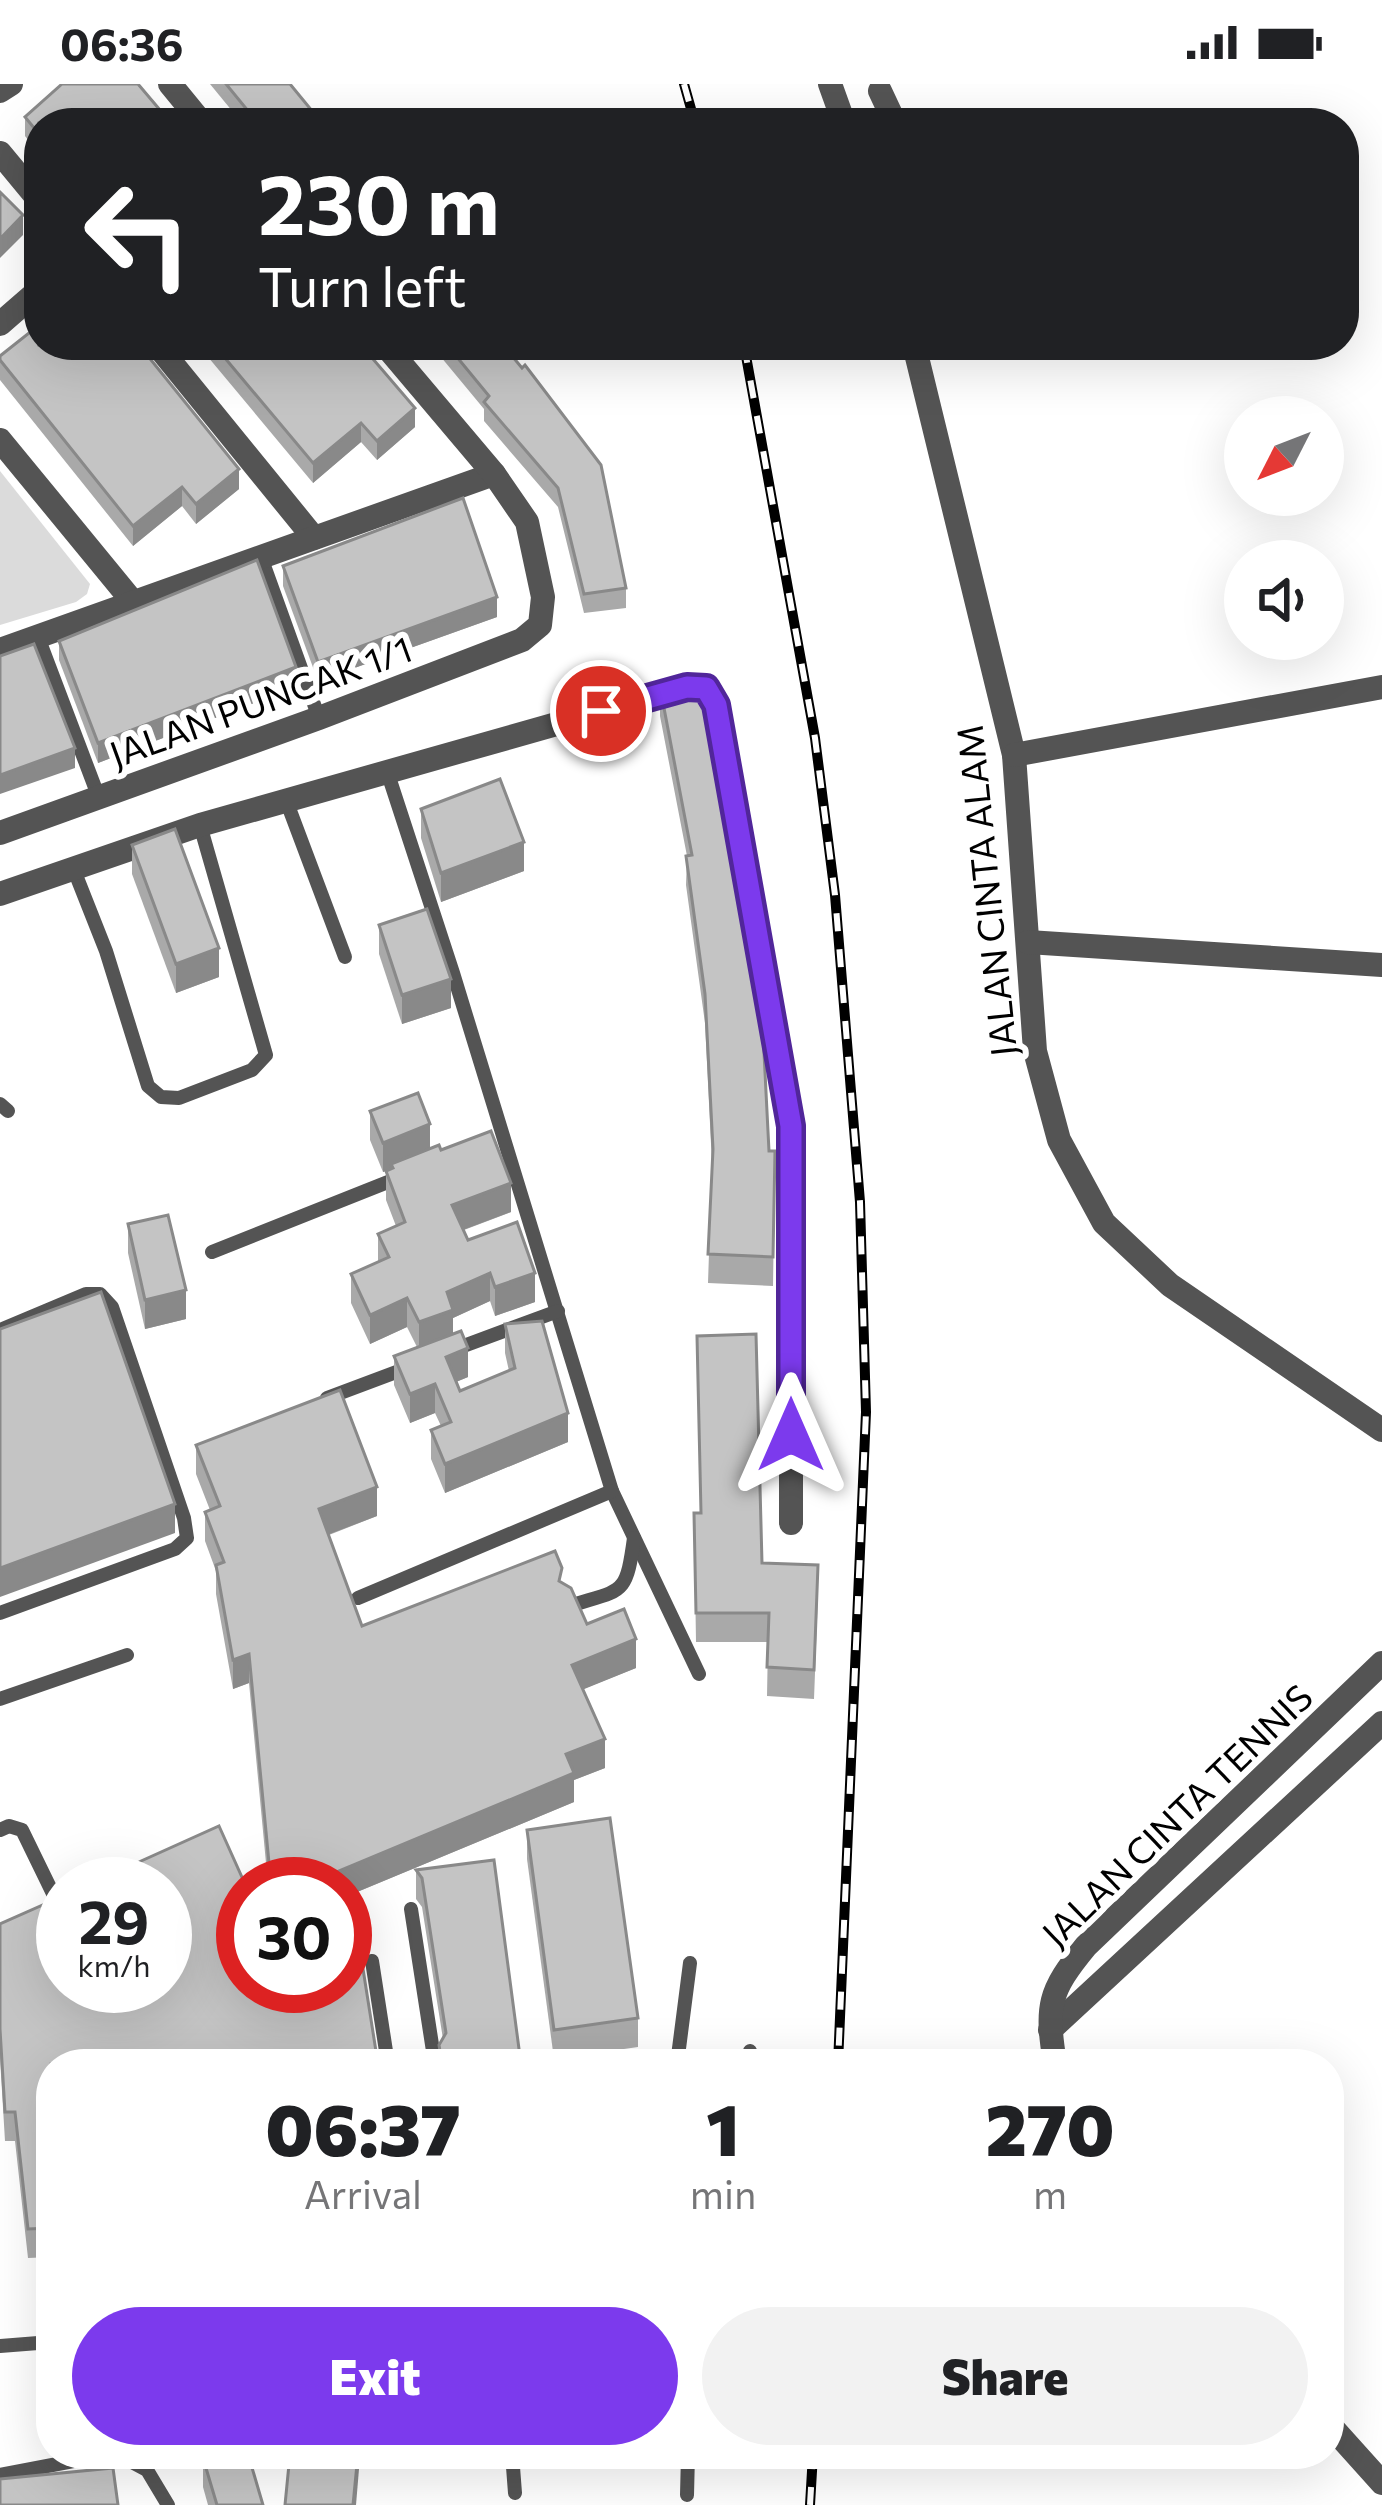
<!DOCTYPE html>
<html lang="en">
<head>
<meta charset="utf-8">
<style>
  body { margin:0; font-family:Commissioner,sans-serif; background:#f2f2f2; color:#202124; height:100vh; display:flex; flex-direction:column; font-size:45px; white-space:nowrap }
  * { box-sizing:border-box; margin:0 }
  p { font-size:39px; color:#757577 }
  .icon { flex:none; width:66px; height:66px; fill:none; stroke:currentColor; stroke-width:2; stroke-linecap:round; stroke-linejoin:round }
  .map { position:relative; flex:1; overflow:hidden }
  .sheet { position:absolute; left:36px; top:1965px; width:1308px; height:420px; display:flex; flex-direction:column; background:#fff; border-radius:48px; box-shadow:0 12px 48px #0002 }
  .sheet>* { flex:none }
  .hud { position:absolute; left:24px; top:24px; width:1335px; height:252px; border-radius:48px; box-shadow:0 12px 48px #0002; background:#202124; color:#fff; overflow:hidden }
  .needle { width:78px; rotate:228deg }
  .buttons { position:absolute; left:1224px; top:312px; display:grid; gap:24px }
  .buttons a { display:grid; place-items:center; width:120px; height:120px; border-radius:50%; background:#fff; box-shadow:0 12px 48px #0002; font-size:60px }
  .speed { position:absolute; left:36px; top:1773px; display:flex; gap:24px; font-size:60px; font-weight:700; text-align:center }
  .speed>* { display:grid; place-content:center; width:156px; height:156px; border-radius:50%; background:#fff; box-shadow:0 12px 48px #0002; line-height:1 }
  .speed small { font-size:30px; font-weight:400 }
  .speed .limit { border:18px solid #d22; background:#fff; color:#111 }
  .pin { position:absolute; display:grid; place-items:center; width:102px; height:102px; color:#fff; margin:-51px; border:6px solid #fff; border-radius:50%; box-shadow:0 3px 12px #0007 }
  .me { position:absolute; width:132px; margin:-66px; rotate:0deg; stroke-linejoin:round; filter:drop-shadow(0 0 9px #0008) }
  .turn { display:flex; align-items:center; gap:42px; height:252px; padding:0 36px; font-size:54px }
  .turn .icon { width:156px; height:156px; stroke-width:2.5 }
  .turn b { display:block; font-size:84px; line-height:102px }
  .eta { display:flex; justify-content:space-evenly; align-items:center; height:204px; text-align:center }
  .eta b { font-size:72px; font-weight:800; line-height:84px }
  .cta { display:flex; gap:24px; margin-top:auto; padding:24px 36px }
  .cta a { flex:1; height:138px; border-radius:72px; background:#7c3aed; color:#fff; font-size:48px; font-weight:800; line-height:138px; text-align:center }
  .cta a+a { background:#f2f2f2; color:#202124 }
  .status { display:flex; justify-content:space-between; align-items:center; height:84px; padding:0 60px; background:#fff; direction:ltr }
  .status svg { height:33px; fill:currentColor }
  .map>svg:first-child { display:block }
  .green { fill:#dbdbdb }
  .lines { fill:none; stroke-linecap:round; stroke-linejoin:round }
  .lane { stroke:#545454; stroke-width:14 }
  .street { stroke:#545454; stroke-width:24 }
  .rail-casing { stroke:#000; stroke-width:10 }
  .rail { stroke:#fff; stroke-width:6; stroke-dasharray:18; stroke-linecap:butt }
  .wall { fill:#a9a9a9 }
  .shaded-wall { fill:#898989 }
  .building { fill:#c4c4c4; stroke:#898989; stroke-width:3 }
  .route-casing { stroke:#51269a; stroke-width:30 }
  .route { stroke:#7c3aed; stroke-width:21 }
  .labels { text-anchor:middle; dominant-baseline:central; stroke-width:12; stroke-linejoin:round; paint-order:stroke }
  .street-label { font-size:36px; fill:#000; stroke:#fff }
</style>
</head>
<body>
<div class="status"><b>06:36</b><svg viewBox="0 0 49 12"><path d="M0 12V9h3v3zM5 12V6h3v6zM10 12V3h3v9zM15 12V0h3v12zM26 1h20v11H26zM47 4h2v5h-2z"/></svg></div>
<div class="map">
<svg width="1382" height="2421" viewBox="0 0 1382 2421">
  <rect width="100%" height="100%" fill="#fff"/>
  <path class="green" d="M0,387L90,500L87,510L76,518L0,541Z"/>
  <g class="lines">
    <g class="lane">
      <path d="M261,473L319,634"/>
      <path d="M38,553L99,714"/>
      <path d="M387,687L453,889L612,1407L699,1590"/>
      <path d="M286,716L345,873"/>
      <path d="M74,786L106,867L148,1002L161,1013L179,1014L252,986L266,971L200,741"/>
      <path d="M0,1020L8,1027"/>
      <path d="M212,1168L398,1094"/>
      <path d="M0,1246L86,1210H100L112,1223L184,1434L187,1454L175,1465L0,1529"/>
      <path d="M450,1267L558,1227"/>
      <path d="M327,1314L407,1284"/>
      <path d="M358,1514L612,1407"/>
      <path d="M569,1522C623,1505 626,1513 634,1454"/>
      <path d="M0,1615L127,1571"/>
      <path d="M0,1746L9,1742L22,1746L59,1822"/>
      <path d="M411,1825L435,1980"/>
      <path d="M372,1877L388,1980"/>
      <path d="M677,1980L690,1879"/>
      <path d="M749,1980L750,1967"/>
      <path d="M0,2262L51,2258"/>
      <path d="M117,2370L147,2386L168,2421"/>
      <path d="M512,2370L515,2409"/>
      <path d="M0,2391L110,2370"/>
      <path d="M687,2411L688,2370"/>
    </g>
    <g class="street">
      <path d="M170,0L202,39"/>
      <path d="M830,0L844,39"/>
      <path d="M0,7L11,0"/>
      <path d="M880,7L895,39"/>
      <path d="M0,69L39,116"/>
      <path d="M0,240L39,206"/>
      <path d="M157,261L314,454"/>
      <path d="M914,261L1014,671L1035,967L1059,1056L1104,1139L1170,1201L1382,1346"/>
      <path d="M0,356L133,518"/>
      <path d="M0,566L494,390"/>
      <path d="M1014,671L1382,603"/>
      <path d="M0,749L319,634L522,556L540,541L543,513L527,438L494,390L385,261"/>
      <path d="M0,810L200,741L687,603L706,604L716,621L791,1042V1439"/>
      <path d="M1028,858L1382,881"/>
      <path d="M1050,1946L1382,1639"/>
      <path d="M1055,1980C1046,1922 1048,1908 1086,1862L1382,1579"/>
      <path d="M1329,2340L1382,2399"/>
    </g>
    <g class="rail-casing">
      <g id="rail">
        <path d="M684,0L695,39"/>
        <path d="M744,261L815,654L835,811L860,1118L866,1328L838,1980"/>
        <path d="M810,2421L813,2370"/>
      </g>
    </g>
    <use href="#rail" class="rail"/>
  </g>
  <g class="wall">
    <path d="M210,0H290L322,39H242Z"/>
    <path d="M25,33L39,39V70L25,52Z"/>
    <path d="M198,261H361L415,343L377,376L361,358L313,399Z"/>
    <path d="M431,261H503L626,504V524L584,529L558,423L484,337V325Z"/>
    <path d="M0,272L239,405L196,440L182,422L133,462L0,296Z"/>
    <path d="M283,482L497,533L318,597L283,502Z"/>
    <path d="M59,557L296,603L98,679L59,576Z"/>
    <path d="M660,603L769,1067H775L773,1202L708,1199L712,1080L705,939L686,801L687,772L660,632Z"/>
    <path d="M421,725L524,787L441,818L421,754Z"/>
    <path d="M132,761L219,893L176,909L132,790Z"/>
    <path d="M379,841L451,924L402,940L379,870Z"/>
    <path d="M370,1027L430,1064L441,1066L511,1128L464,1146L468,1156L535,1218L495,1232L490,1217L453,1234V1250L468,1293L456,1298L460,1307L509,1287L505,1269V1240L568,1358L445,1409L431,1375V1346L441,1342L435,1329L410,1339L394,1301V1272L417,1263L407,1243L370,1260L351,1219V1190L378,1178V1150L396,1142L386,1116V1087L391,1085L383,1088L370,1056Z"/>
    <path d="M128,1140L186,1235L145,1245L128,1169Z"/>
    <path d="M196,1361L377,1432L329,1451L362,1542L562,1499L587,1540L636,1584L583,1605L605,1684L574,1696V1718L345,1813V1800H268L249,1599L233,1605L216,1510V1487L205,1457V1428L210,1426L196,1390Z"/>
    <path d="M694,1429L762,1479L818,1510L814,1615L767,1612L768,1558H696Z"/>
    <path d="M527,1746L638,1934V1963L554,1975L527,1775Z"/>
    <path d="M494,1776L521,1980H439V1961L443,1955L422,1823L416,1815V1786Z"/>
    <path d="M0,1840L243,1902L51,1980V2173L28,2174L15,2057H5L0,1974Z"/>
    <path d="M556,2370H594V2374Z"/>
    <path d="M203,2374L263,2421H208L203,2403Z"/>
  </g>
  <g class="shaded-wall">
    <path d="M23,131V151L0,174V155Z"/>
    <path d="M415,324V343L377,376V357Z"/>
    <path d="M361,339V358L313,399V379Z"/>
    <path d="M239,385V405L196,440V420Z"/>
    <path d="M182,403V422L133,462V442Z"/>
    <path d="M497,513V533L318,597V578Z"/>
    <path d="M296,583V603L98,679V659Z"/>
    <path d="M75,664V684L0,710V691Z"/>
    <path d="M524,758V787L441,818V789Z"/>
    <path d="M219,864V893L176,909V880Z"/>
    <path d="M451,895V924L402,940V911Z"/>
    <path d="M430,1040V1069L391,1080V1085L383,1088V1059Z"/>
    <path d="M511,1099V1128L452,1150V1121Z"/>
    <path d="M490,1189V1217L453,1234V1255L419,1267V1238L447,1208Z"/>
    <path d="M535,1189V1218L495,1232V1203Z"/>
    <path d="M186,1206V1235L145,1245V1216Z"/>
    <path d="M407,1214V1243L370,1260V1231Z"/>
    <path d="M468,1264V1293L446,1302V1273Z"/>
    <path d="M435,1300V1329L410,1339V1310Z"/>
    <path d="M568,1329V1358L445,1409V1380Z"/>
    <path d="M377,1403V1432L319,1454V1425Z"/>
    <path d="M175,1420V1449L0,1513V1484Z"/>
    <path d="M636,1555V1584L572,1610V1581Z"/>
    <path d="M249,1570V1599L233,1605V1576Z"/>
    <path d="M605,1655V1684L574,1696V1718L345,1813V1800H308L566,1670Z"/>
    <path d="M358,2370L359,2385L356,2421H353Z"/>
  </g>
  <g class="building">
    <path d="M62,0H138L171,39H39V50L25,33Z"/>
    <path d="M226,0H290L322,39H258Z"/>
    <path d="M0,108L23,131L0,155Z"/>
    <path d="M39,241V261H139L239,385L196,420L182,403L133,442L0,276V272Z"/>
    <path d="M214,261H361L415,324L377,357L361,339L313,379Z"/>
    <path d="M447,261H503L522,284L525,281L601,381L626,504L584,510L558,404L484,318L489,312Z"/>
    <path d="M463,414L497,513L318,578L283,482Z"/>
    <path d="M257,476L296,583L98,659L59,557Z"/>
    <path d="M34,560L75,664L0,691V572Z"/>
    <path d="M700,598L763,949L769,1067H775L773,1173L708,1170L713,1065L705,910L686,772L692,771L660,603Z"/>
    <path d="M500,695L524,758L441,789L421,725Z"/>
    <path d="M175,745L219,864L176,880L132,761Z"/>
    <path d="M427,825L451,895L402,911L379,841Z"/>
    <path d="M418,1009L430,1040L383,1059L370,1027Z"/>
    <path d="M491,1047L511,1099L452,1121L468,1156L517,1138L535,1189L495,1203L490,1189L447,1208L453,1226L419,1238L407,1214L370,1231L351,1190L389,1173L378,1150L405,1138L386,1087L393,1084L391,1080L439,1061L441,1066Z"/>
    <path d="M168,1131L186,1206L145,1216L128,1140Z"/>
    <path d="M101,1208L175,1420L0,1484V1245Z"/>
    <path d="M542,1237L568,1329L445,1380L431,1346L451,1338L435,1300L410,1310L394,1272L461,1247L468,1264L446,1273L460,1307L515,1284L505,1240Z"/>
    <path d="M756,1250L762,1479L818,1481L814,1586L767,1583L769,1529H696L694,1429H701L697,1252Z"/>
    <path d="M340,1306L377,1403L319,1425L362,1542L555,1467L562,1484L559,1497L571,1504L587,1540L624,1525L636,1555L572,1581L605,1655L566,1670L574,1689L308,1800H271L249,1570L233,1576L216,1481L224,1478L205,1428L220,1422L196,1361Z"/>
    <path d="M610,1734L638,1934L554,1946L527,1746Z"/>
    <path d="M219,1742L245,1800H243L242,1828L243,1902H345V1817L352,1815L378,1980H51V2144L28,2145L15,2028H5L0,1945V1840L63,1812V1902H165V1800H90Z"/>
    <path d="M494,1776L521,1980H442L439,1961L446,1949L422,1794L416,1786Z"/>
    <path d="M218,2370H248L263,2421H217L203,2374Z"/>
    <path d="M290,2370H358L353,2421H285Z"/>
    <path d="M113,2384L118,2421H0V2395Z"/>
  </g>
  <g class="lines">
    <g class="route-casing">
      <path id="route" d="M601,627L687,603L706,604L716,621L791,1042V1351"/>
    </g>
    <use href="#route" class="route"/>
  </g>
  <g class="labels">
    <g class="street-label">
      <text transform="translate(260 616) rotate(-20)">JALAN PUNCAK 1/1</text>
      <text transform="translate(985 807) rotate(-96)">JALAN CINTA ALAM</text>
      <text transform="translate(1176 1730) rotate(-44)">JALAN CINTA TENNIS</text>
    </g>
  </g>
</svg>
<div class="buttons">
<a><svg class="needle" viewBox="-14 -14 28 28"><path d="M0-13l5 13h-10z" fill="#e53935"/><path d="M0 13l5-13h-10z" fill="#757577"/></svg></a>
<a><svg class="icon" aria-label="sound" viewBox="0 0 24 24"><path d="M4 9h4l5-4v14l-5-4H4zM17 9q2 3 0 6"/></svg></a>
</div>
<div class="speed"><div>29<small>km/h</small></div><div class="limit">30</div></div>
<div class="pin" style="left:601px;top:627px;background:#d93025"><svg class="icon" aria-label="arrive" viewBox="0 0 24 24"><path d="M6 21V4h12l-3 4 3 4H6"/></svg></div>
<svg class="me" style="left:791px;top:1351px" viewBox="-20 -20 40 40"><path d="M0-17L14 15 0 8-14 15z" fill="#7c3aed" stroke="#fff" stroke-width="4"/></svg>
<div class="hud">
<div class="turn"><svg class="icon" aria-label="left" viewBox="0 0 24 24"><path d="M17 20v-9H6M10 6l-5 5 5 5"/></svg><div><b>230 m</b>Turn left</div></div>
</div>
<section class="sheet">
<div class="eta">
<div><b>06:37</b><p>Arrival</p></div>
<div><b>1</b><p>min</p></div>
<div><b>270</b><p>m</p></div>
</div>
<div class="cta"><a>Exit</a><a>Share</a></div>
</section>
</div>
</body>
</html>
